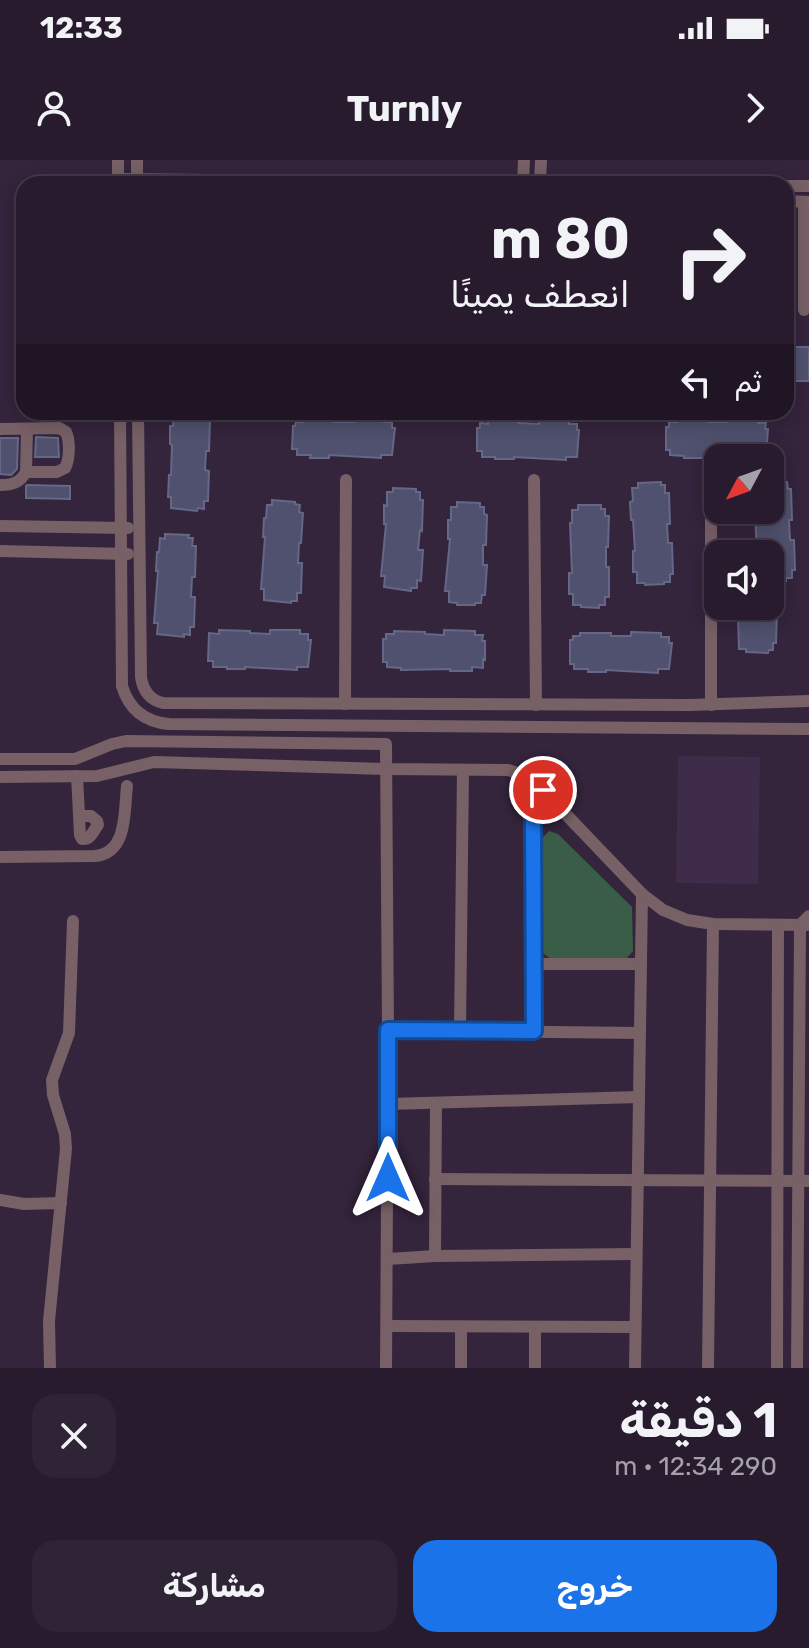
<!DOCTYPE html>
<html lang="ar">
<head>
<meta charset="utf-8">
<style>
  body { margin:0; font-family:Rubik,Cairo,sans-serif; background:#2f2435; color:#f1f3f6; direction:rtl; height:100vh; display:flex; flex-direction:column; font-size:30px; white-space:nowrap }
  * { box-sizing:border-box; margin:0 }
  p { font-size:26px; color:#a4a1aa }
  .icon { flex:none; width:44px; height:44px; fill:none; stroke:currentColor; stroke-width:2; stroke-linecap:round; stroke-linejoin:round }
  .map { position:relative; height:1208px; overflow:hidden; direction:ltr }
  .panel { display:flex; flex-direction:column; background:#271b2d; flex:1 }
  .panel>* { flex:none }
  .guide { position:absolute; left:16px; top:16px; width:778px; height:244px; border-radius:24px; box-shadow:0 4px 20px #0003,0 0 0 2px #433949; direction:rtl; background:#271b2d; color:#f1f3f6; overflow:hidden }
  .needle { width:52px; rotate:229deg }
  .tools { position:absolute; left:704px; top:284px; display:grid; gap:16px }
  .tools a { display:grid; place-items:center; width:80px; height:80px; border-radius:16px; background:#271b2d; box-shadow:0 4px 20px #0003,0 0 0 2px #433949; font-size:40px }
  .pin { position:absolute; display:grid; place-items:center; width:68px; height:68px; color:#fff; margin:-34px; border:4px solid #fff; border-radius:50%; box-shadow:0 2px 8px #0007 }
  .me { position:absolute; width:88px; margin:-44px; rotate:0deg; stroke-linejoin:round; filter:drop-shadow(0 0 6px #0008) }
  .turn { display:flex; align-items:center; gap:28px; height:168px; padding:0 32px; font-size:36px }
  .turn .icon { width:104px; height:104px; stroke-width:2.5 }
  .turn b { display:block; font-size:56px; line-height:68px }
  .then { display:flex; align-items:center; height:76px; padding:0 32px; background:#0003; gap:16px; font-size:30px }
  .round { display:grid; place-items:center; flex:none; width:84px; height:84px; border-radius:24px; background:#2f2435 }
  .overview { display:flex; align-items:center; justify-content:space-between; height:136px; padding:0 32px }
  h1 { font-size:48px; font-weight:700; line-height:60px }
  .action { display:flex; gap:16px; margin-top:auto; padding:16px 32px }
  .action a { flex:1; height:92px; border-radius:24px; background:#1a73e8; color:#fff; font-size:32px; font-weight:700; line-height:92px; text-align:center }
  .action a+a { background:#2f2435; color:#f1f3f6 }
  .status { display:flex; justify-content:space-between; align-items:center; height:56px; padding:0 40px; background:#271b2d; direction:ltr }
  .status svg { height:22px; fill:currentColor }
  header { display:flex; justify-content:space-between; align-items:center; height:104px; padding:0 32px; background:#271b2d; font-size:36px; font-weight:700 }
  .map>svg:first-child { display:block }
  .built { fill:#3f2c4a }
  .green { fill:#3a5d47 }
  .building { fill:#4f516e; stroke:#656786; stroke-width:2 }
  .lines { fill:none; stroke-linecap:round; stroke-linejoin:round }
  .minor { stroke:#776066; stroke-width:12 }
  .route-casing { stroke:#114b97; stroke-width:20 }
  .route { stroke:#1a73e8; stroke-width:14 }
</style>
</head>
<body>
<div class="status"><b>12:33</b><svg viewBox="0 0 49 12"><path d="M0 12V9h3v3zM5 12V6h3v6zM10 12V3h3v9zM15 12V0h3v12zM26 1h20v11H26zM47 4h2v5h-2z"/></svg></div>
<header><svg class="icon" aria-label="forward" viewBox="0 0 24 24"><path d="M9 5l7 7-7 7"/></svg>Turnly<svg class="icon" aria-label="person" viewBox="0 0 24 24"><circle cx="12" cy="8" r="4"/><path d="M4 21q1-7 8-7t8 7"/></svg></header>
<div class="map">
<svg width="809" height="1208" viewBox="0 0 809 1208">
  <rect width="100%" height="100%" fill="#34243c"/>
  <path class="built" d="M678,596L760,597L758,724L676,723Z"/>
  <path class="green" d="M549,671L558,674L632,747L633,791L626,799H551L544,794L542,788V678Z"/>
  <g class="building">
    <rect x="786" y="187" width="23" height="34"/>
    <path d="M174,252H207L206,260H210L209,291H206L205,310L209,311L208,341H204V349L198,348L197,351L171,348V337H168L169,315H171L172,285L170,284V266H173Z"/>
    <path d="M303,258L334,259V262H354V258H384V262H392V268H395L392,295H381V298L329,295V298H310L311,295H297V289H292L293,266H295L296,262H303Z"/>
    <path d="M727,258L758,259V263H766L765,269H768L766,296L755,295V298L703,296V298H684V296L670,295V290H666V267H669V262H677V259L708,260V262H727Z"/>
    <path d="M488,260L519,261V263L539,264V260H569V264H577V270H579L577,297H566V300L514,297V299H495V297H482V291H477V268H480V263L488,264Z"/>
    <path d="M36,277L58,278L59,297H35Z"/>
    <path d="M0,278H18L17,309L11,315L0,314Z"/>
    <path d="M770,319H783V322H787L788,329H791L792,360H789L790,380H794L795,410H792V418H786V421H770V394H757L755,351L770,350Z"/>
    <path d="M661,322V325H665V333H669L670,364H667L668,383H672L673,414H670V422H664V424L645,425V423H637V412H633V391H635L633,360H631L630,342L633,341L632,328H638V323Z"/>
    <path d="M27,325L70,326V339L26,338V326Z"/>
    <path d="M393,328L416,329V332H420V340H423L422,371L420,370L418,390H423L421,421L417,420V428H411V431L384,427L385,416H381L386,364H384V345L387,346V332H393Z"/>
    <path d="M272,340L295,342V344L300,345L299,352L303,353L301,383H299L298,403H302L301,433H297V441H291V443L264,440V429H261L265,377H263L264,358H266L267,345H272Z"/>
    <path d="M457,342L480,343V347H484V354L487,355L486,385H483V405H487L485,435H482L481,443H475V445H457V443L449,442V431H445L450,379H448V360H451V347H457Z"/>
    <path d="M578,345H601V349H605V356H609L608,387H606V407H609V437H605V445H599V448L581,447V445H573V434H569V413H572L570,363H572V350H578Z"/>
    <path d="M165,374L189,375L188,378H193L192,386H196L195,417H192L191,437H195L194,467H190V475L184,474V477L157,474L158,463H154L158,411H156L157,392H159L160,378L165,379Z"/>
    <path d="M741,446H774V452H777L776,483H773V490H769L768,493L746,492V489H739L738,458H740Z"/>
    <path d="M219,470L250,471V473L270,474V470H300V474H308V480H311L308,507H297V510L245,507V509H227V507H213V501H208L209,473L219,474Z"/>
    <path d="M444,470L475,471V475H483L482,481H485V500L483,499V508L472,507V511H450V509L401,510V508L387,507V502H383V479H386V474H394V471L425,472V474L444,475Z"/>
    <path d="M631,472L661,473V477H669V483H672L669,509H658V513L606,510V512H588V509H574V504H570V480H573V476H580V473H611V476H631Z"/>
  </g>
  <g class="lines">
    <g class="minor">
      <path d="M118,0V24"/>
      <path d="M137,0V24"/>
      <path d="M118,19L585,24"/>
      <path d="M523,24L524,0"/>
      <path d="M540,24L541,0"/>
      <path d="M786,26H809"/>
      <path d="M786,41L809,42"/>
      <path d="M804,150V42"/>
      <path d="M120,252L122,526C129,549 145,562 169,564L809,569"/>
      <path d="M138,252L141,517C143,531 150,540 163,543L690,545L809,541"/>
      <path d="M0,269L59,268L66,272C70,281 70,299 65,308L57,312H26"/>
      <path d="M534,320L536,545"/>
      <path d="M0,325C12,325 20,323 26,312L27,269"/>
      <path d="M0,366L128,368"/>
      <path d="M0,391L128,394"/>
      <path d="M345,544L346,320"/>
      <path d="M711,545V317"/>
      <path d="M0,599H75L112,584L126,581L386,584L388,870L386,1208"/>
      <path d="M77,616L80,675L82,679C91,680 93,671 98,665L97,661L91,656H79"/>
      <path d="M0,617L97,616L154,602L385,609L508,610L518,613L536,623L642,734L663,750L687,760L713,764L809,765"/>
      <path d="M0,697L95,696C128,693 124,651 127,626"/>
      <path d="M535,804H641"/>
      <path d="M388,870L640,873"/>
      <path d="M460,871L463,610"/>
      <path d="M534,871L533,656L535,642L543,630"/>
      <path d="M388,944L639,937"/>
      <path d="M435,1019L809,1021"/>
      <path d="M0,1040L24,1044L61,1043"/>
      <path d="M435,1096L436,943"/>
      <path d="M388,1099L435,1096L636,1094"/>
      <path d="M387,1166L635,1167"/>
      <path d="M461,1167V1208"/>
      <path d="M50,1208L49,1161L66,989L65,974L53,935L52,920L69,873L73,761"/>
      <path d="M535,1208V1167"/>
      <path d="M635,1208L642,734"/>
      <path d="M708,1208L713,764"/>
      <path d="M777,1208L778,765"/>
      <path d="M797,1208L800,765L809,756"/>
    </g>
  </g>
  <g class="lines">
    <g class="route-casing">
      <path id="route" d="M388,1018V870L534,871L533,656L535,642L543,630"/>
    </g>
    <use href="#route" class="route"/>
  </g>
</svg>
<div class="tools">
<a><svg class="needle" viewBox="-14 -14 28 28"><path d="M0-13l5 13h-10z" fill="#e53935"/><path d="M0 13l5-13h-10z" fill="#a4a1aa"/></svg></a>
<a><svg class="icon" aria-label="sound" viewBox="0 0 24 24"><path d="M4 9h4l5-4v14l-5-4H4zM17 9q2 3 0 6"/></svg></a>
</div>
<div class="pin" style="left:543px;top:630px;background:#d93025"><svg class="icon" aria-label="arrive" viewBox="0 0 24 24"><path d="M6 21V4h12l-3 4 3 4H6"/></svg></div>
<svg class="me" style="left:388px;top:1018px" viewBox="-20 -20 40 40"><path d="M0-17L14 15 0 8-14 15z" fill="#1a73e8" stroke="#fff" stroke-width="4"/></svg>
<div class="guide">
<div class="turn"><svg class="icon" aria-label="right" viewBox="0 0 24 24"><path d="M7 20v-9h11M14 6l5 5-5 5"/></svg><div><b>80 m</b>انعطف يمينًا</div></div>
<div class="then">ثم<svg class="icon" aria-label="left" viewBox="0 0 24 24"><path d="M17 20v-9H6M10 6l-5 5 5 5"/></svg></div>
</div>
</div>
<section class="panel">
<div class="overview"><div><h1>1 دقيقة</h1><p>290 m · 12:34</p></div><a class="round"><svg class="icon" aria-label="close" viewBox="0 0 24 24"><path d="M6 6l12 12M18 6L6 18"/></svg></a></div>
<div class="action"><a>خروج</a><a>مشاركة</a></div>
</section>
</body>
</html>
